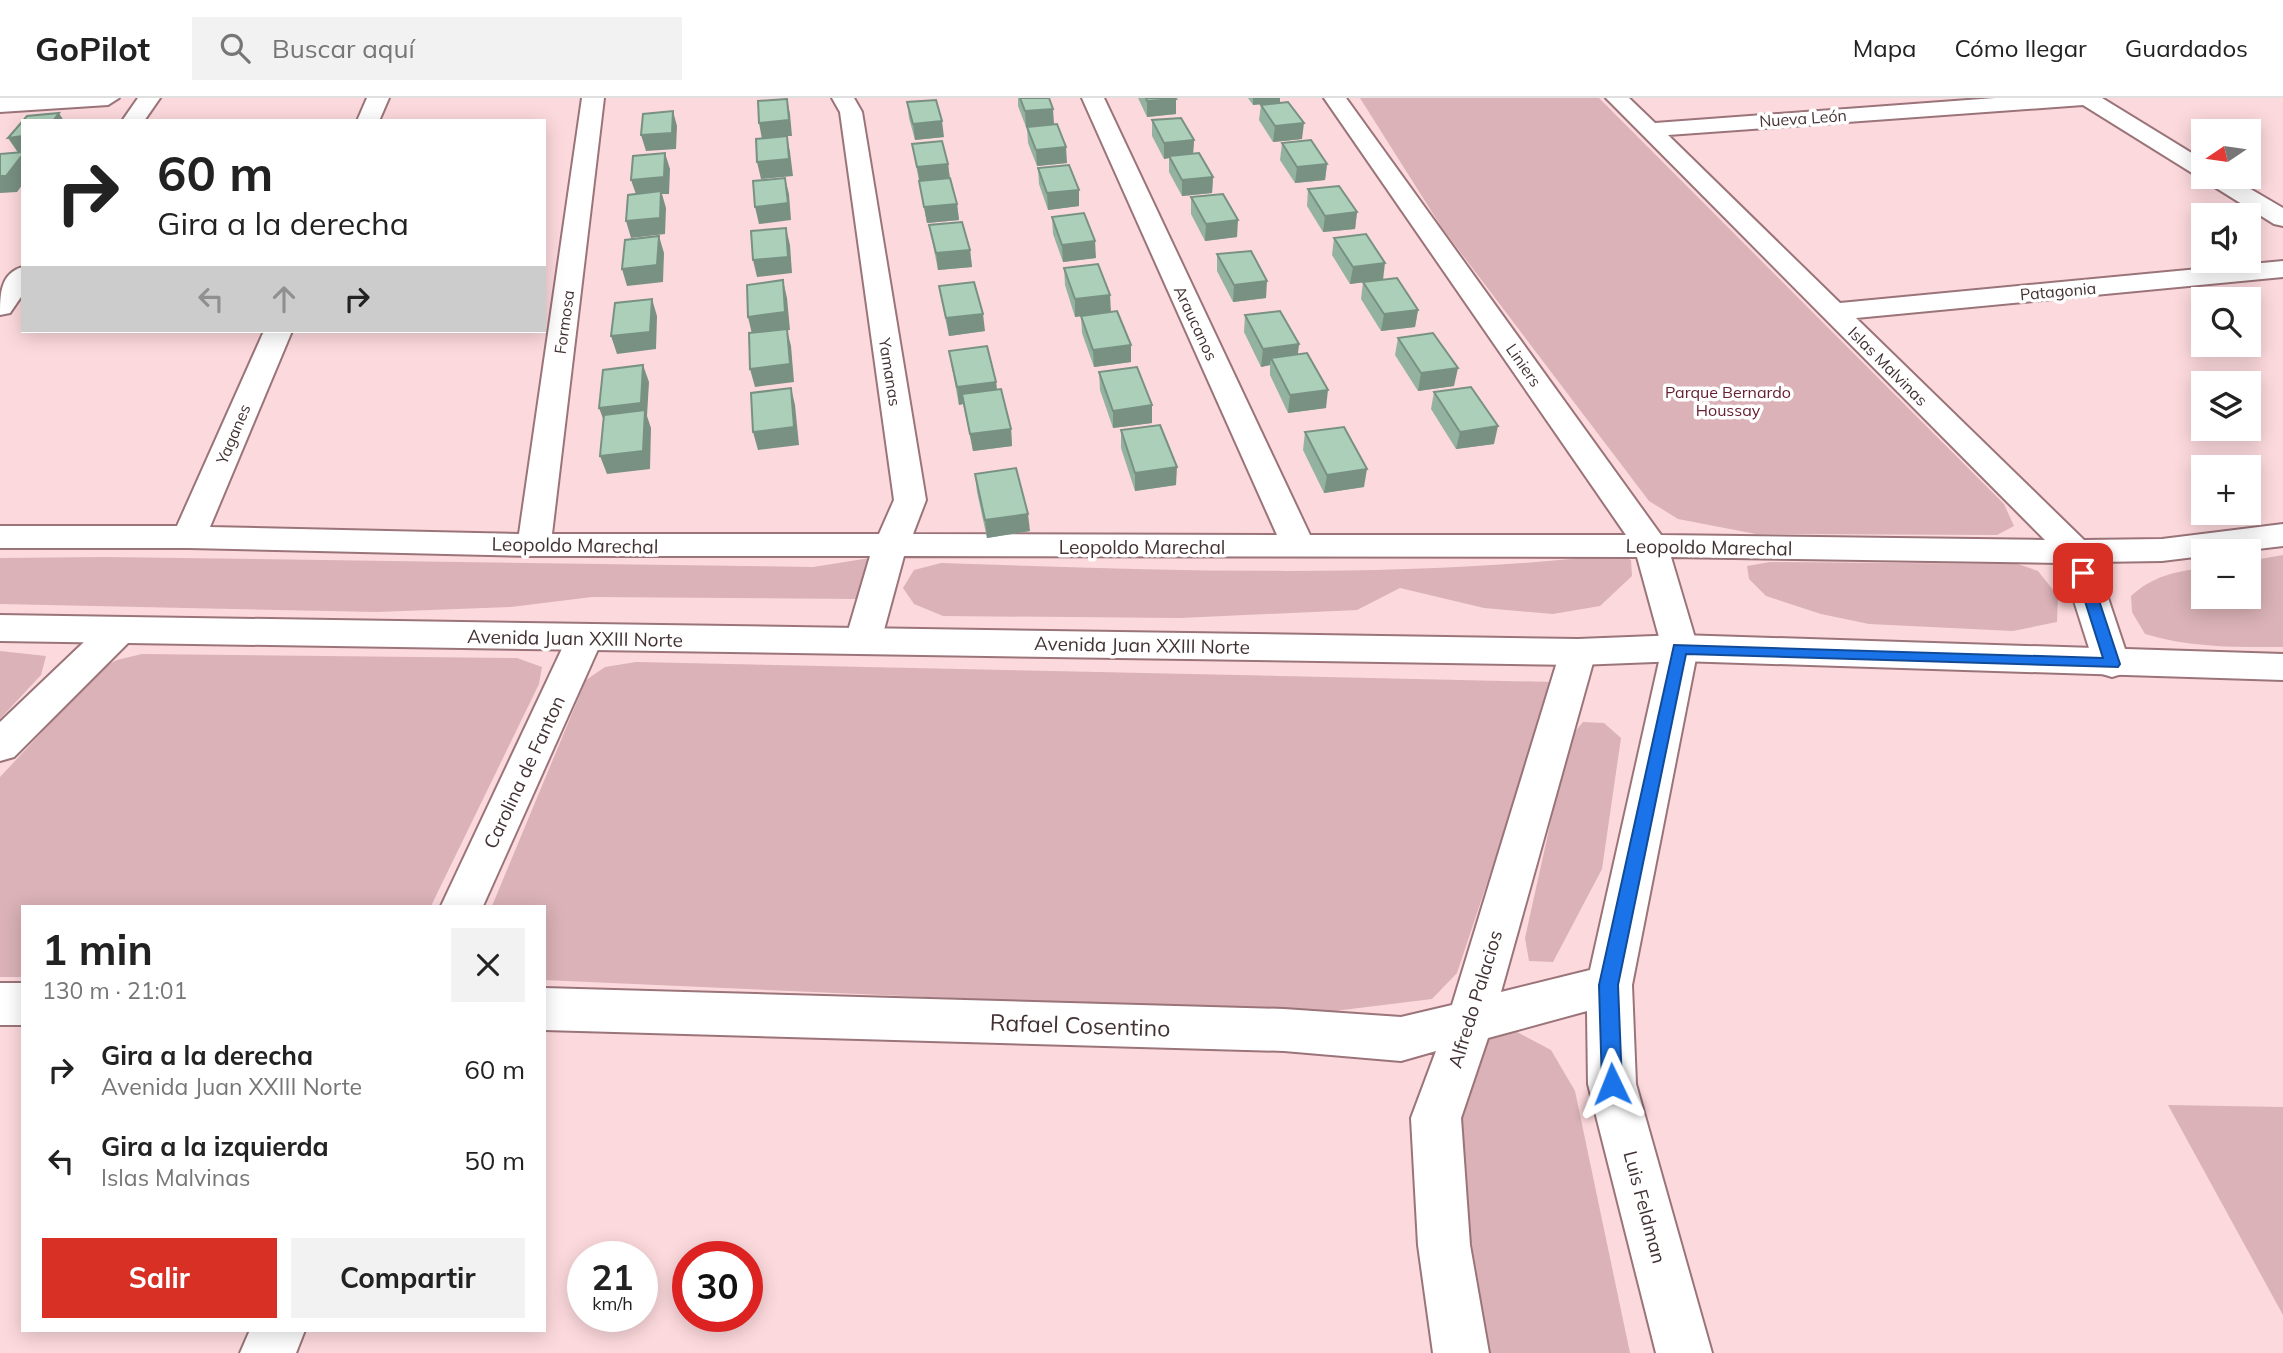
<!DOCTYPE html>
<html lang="es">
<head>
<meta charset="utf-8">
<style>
  body { margin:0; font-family:Mulish,sans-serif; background:#f2f2f2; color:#222; height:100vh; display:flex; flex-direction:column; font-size:26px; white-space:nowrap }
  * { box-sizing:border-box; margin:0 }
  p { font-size:23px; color:#767676 }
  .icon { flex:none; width:38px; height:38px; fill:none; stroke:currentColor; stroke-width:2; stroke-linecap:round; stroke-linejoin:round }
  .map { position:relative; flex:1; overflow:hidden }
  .side { position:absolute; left:21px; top:807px; width:525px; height:427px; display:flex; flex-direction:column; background:#fff; border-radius:0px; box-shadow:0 4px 18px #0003 }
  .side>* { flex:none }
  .hud { position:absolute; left:21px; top:21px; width:525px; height:214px; border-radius:0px; box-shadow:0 4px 18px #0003; background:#fff; color:#222; overflow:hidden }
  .needle { width:46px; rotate:257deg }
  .controls { position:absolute; left:2191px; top:21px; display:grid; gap:14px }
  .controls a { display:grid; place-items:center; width:70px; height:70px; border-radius:0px; background:#fff; box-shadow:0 4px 18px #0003; font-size:35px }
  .speed { position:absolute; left:567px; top:1143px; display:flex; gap:14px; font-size:35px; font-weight:700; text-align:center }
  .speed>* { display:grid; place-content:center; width:91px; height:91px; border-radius:50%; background:#fff; box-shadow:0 4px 18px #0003; line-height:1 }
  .speed small { font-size:18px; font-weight:400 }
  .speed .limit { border:10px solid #d22; background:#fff; color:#111 }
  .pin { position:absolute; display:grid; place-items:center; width:60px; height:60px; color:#fff; margin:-30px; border-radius:14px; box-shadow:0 4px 10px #0006 }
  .me { position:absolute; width:77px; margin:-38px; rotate:358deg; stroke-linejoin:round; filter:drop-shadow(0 0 5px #0008) }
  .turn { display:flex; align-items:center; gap:24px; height:147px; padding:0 21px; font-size:32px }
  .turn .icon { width:91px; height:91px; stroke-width:2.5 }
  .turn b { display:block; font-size:49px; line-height:60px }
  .lanes { display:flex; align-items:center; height:66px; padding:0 21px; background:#0003; justify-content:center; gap:35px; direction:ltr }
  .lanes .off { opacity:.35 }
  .round { display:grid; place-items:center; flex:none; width:74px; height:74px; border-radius:0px; background:#f2f2f2 }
  .overview { display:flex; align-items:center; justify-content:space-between; height:119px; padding:0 21px }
  h1 { font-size:42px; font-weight:700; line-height:52px }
  .primary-button { display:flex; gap:14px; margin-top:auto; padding:14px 21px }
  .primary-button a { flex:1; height:80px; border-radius:0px; background:#d93025; color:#fff; font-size:28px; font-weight:700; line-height:80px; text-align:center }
  .primary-button a+a { background:#f2f2f2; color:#222 }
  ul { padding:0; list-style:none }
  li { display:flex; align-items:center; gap:21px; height:91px; padding:0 21px }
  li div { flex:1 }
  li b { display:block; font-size:26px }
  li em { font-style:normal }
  header { display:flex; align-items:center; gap:42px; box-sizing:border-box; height:98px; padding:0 35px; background:#fff; border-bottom:2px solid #e0e0e0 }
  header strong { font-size:33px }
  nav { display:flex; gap:38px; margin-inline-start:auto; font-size:24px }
  .search { width:490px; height:63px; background:#f2f2f2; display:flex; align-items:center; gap:18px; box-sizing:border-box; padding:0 24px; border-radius:0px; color:#767676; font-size:26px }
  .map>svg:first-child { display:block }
  .green { fill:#dab2b7 }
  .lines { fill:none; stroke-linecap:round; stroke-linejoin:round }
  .minor-casing { stroke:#9a7479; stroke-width:4 }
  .tertiary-casing { stroke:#9a7479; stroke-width:4 }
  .minor { fill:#fff; fill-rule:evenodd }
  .tertiary { fill:#fff; fill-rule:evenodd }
  .wall { fill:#93b29f }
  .shaded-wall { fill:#789182 }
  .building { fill:#abcfb9; stroke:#789182; stroke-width:2 }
  .route { fill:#1a73e8; stroke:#114b97; stroke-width:2 }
  .labels { text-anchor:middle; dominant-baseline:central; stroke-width:7; stroke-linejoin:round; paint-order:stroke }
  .far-street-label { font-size:16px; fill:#433234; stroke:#fff }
  .far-park-label { font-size:16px; fill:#672031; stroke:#fff }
  .street-label { font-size:19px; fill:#433234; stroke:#fff }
  .near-street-label { font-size:23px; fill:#433234; stroke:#fff }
</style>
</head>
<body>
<header>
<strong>GoPilot</strong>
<div class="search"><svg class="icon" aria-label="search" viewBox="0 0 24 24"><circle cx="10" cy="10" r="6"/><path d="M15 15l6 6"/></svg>Buscar aquí</div>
<nav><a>Mapa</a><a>Cómo llegar</a><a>Guardados</a></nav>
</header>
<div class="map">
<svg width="2283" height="1255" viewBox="0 0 2283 1255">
  <rect width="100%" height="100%" fill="#fcd9dd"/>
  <g class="green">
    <path d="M1360,0H1599L2004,406L2014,428L1997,437L1756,436L1678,421L1649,403L1442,130Z"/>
    <path d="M1618,456L1631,462L1632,478L1600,508L1553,516L1484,510L1400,490L1357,512L1180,520L943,518L914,506L903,490L914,472L941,465C1167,472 1394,482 1618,456Z"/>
    <path d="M2283,457V549C2236,549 2191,550 2145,536L2132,514L2131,498C2153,478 2174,474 2203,470V499H2249V463Z"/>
    <path d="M106,459L813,469L870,460L859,501L592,499L511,509L377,514L0,506V460Z"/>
    <path d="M1770,464L2018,466L2038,473L2058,498L2057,524L2013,533L1869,526L1821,516L1766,498L1749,481L1747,468Z"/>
    <path d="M0,553L46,558L41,577L0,621Z"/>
    <path d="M142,556L517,560L542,569L539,586L431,808H23V879H0V679L102,570L117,562Z"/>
    <path d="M636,564L1554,584L1457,875L1432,901L1310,916L544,882V808H492L586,582L605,569Z"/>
    <path d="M1583,624L1604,625L1621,640L1602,771L1553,864L1529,863L1525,840L1569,641Z"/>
    <path d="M1517,934L1551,952L1575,993L1630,1255H1486L1457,1046L1465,964L1489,937Z"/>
    <path d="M2168,1007L2283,1009V1217Z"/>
  </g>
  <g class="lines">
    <g class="minor-casing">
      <g id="minor">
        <path d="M0,0H119L108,7L0,14Z"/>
        <path d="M138,0H160L144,23H122Z"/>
        <path d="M367,0H389L379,23H357Z"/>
        <path d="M582,0H604L552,436H879L894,402L840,14L832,0H854L862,14L926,402L913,436L1277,437L1082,0H1104L1310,437H1626L1324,0H1346L1661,437L2045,442L1606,0H1629L1655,25L1995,0H2102L2203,62V79H2230L2283,110V128L2274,126L2083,7L1668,37L1840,205L2283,163V179L1856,220L2084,442L2162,441L2283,426V448L2241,453H2203V458L2162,463L2096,464L2130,566L2125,575L2112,579L2099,575L2094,566L2062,465L1671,459L1698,550L1632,887L1636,986L1712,1255H1656L1588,986L1587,913L1488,940L1461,1020L1470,1147L1489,1255H1433L1418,1147L1411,1020L1436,953L1401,963L1284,953L544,932V890L1284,911L1401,919L1452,907L1560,554L1565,545L1578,541L1591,545L1596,554L1501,894L1590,872L1662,550L1637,459L904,458L881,543L876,552L863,556L850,552L845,543L870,458H534L189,450H0V428H177L264,233H292L210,429L519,436Z"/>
        <path d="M23,169V196L10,215L0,217C0,197 0,175 23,169Z"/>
        <path d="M118,520L131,524L136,533L131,542L14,659L0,663V624L105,524Z"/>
        <path d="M585,527L598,531L603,540L483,808H441L567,540L572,531Z"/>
        <rect x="0" y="885" width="23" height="42"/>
        <path d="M250,1232H305L296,1255H240Z"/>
      </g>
    </g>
    <g class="tertiary-casing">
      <path id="tertiary" d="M0,517L1578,541L1680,537L2283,556V582L1680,563L1578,567L0,543Z"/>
    </g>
    <use href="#minor" class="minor"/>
    <use href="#tertiary" class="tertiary"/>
  </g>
  <g class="wall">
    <path d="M1018,0H1049L1026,29L1018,8Z"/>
    <path d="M1138,0H1175L1176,16L1147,19Z"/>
    <path d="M1248,0H1280L1253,7Z"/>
    <path d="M907,4L944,39L915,42L909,20Z"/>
    <path d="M1261,7L1302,41L1273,44L1259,22Z"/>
    <path d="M1152,22L1194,42L1193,55L1213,79L1212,95L1182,98L1169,74V60L1164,61L1152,38Z"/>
    <path d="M1027,29L1067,65L1037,68L1028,45Z"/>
    <path d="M1282,45L1327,66L1325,82L1295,85L1280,62Z"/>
    <path d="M912,46L948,66L950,80L957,106L959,122L927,125Z"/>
    <path d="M1038,70L1079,92V108L1048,112L1039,86Z"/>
    <path d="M1308,91L1357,114L1355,131L1323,134L1307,108Z"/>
    <path d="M1191,99L1237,139L1205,143L1191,116Z"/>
    <path d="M1052,119L1096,160L1063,164L1053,136Z"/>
    <path d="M929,127L970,152L972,169L938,172Z"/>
    <path d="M1334,140L1418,212L1415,229L1381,233L1361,201L1363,184L1350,186L1332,157Z"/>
    <path d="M1217,156L1266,200L1233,204L1217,173Z"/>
    <path d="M1064,170L1111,214L1131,247V264L1094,269L1082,235L1081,218L1075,219L1065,187Z"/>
    <path d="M939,188L985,233L949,238L942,205Z"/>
    <path d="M1245,217L1299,246L1297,257L1326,310L1288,315L1270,277V267L1261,269L1244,234Z"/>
    <path d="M1398,240L1454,288L1418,293L1395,257Z"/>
    <path d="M949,253L996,284L997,292L1011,331L1012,348L973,353L963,306L959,307L952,270Z"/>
    <path d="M1099,274L1152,307V325L1113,330L1100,292Z"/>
    <path d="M1434,294L1494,346L1456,351L1431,311Z"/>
    <path d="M1121,332L1176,387L1135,393L1121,350Z"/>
    <path d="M1305,334L1364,389L1324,395L1303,352Z"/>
    <path d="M975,376L1030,433L987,440L977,394Z"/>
  </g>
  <g class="shaded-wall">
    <path d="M1253,0H1280V5L1253,7Z"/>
    <path d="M787,1L790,16L792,38H787L790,54L793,78L761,81L757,64L762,41L759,25Z"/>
    <path d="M1176,1V16L1147,19V3Z"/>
    <path d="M1053,11L1054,26L1026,29L1025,13Z"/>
    <path d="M673,13L677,28L676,51L646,53L641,37Z"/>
    <path d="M59,15L64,23H53Z"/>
    <path d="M942,23L944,39L915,42L913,26Z"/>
    <path d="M1304,25L1302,41L1273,44L1275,28Z"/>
    <path d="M23,38V55L19,56L8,40Z"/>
    <path d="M1194,42L1193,58H1169V60L1164,61V45Z"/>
    <path d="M1066,49L1067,65L1037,68L1036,52Z"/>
    <path d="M665,55L670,71L669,96H662L666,110L665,136L631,140L626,123L637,99L631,82Z"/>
    <path d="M23,56V86L17,94L0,95V78Z"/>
    <path d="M948,66L950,82L920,86L917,69Z"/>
    <path d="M1327,66L1325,82L1295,85L1297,69Z"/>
    <path d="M1213,79L1212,95L1182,98V82Z"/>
    <path d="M785,80L789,96L791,122L759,126L755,109Z"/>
    <path d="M1079,92V108L1048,112L1047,95Z"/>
    <path d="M957,106L959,122L927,125L924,109Z"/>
    <path d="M1357,114L1355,131L1323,134L1325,118Z"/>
    <path d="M1238,122L1237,139L1205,143L1206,126Z"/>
    <path d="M786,130L790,147L792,175L757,179L753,162Z"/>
    <path d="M659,138L664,155L663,184L627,188L622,171Z"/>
    <path d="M1095,143L1096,160L1063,164L1062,147Z"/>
    <path d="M970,152L972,169L938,172L936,155Z"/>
    <path d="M1385,165L1383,182L1350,186L1353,169Z"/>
    <path d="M783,182L787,200L790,232H787L791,248L794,284L755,289L750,271L752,236L748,219Z"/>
    <path d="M1267,183L1266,200L1233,204L1234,187Z"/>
    <path d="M1110,197L1111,214L1075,219V201Z"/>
    <path d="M652,201L657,218L656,251L617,256L611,238Z"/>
    <path d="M1418,212L1415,229L1381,233L1384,216Z"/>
    <path d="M983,216L985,233L949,238L946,220Z"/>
    <path d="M1299,246L1297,264L1271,260L1270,267L1261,269L1263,251Z"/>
    <path d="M1131,247V264L1094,269L1093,252Z"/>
    <path d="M643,267L649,284L647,318L651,330L650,371L607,376L600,358L606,328L599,310Z"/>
    <path d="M1458,270L1454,288L1418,293L1421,275Z"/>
    <path d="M996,284L998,302L962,296L963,306L959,307L957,289Z"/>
    <path d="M791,290L795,307L799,347L758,352L753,334Z"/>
    <path d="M1328,292L1326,310L1288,315L1290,297Z"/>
    <path d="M1152,307V325L1113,330V313Z"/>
    <path d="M1498,328L1494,346L1456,351L1460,334Z"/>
    <path d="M1011,331L1012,348L973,353L970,336Z"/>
    <path d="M1177,369L1176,387L1135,393V375Z"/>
    <path d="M1367,371L1364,389L1324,395L1327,377Z"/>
    <path d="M1028,416L1030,433L987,440L985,422Z"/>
  </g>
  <g class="building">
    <path d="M1020,0H1049L1053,11L1025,13Z"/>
    <path d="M1146,0H1175L1176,1L1147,3Z"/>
    <path d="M787,1L789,22L759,25L758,3Z"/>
    <path d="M936,2L942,23L913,26L907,4Z"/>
    <path d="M1288,4L1304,25L1275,28L1261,7Z"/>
    <path d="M673,13L672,35L641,37L643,16Z"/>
    <path d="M59,15L53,23H23V38L8,40L27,18Z"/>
    <path d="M1181,20L1194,42L1164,45L1152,22Z"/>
    <path d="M1057,26L1066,49L1036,52L1027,29Z"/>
    <path d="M787,38L789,61L757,64L756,41Z"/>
    <path d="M1311,42L1327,66L1297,69L1282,45Z"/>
    <path d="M942,43L948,66L917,69L912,46Z"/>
    <path d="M23,54V56L6,78H0V56Z"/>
    <path d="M665,55L664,79L631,82L633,58Z"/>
    <path d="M1199,55L1213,79L1182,82L1169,58Z"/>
    <path d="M1069,67L1079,92L1047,95L1038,70Z"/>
    <path d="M785,80L788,105L755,109L753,83Z"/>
    <path d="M950,80L957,106L924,109L919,83Z"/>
    <path d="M1339,88L1357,114L1325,118L1308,91Z"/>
    <path d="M661,93L660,120L626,123L628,97Z"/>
    <path d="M1223,96L1238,122L1206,126L1191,99Z"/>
    <path d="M1084,115L1095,143L1062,147L1052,119Z"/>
    <path d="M962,124L970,152L936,155L929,127Z"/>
    <path d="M786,130L788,159L753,162L751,133Z"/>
    <path d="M1366,136L1385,165L1353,169L1334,140Z"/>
    <path d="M659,138L657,167L622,171L625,142Z"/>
    <path d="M1251,153L1267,183L1234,187L1217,156Z"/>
    <path d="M1098,166L1110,197L1075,201L1064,170Z"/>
    <path d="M1397,180L1418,212L1384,216L1363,184Z"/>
    <path d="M783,182L785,214L748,219L747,187Z"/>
    <path d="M974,184L983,216L946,220L939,188Z"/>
    <path d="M652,201L650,234L611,238L615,205Z"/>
    <path d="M1117,213L1131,247L1093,252L1081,218Z"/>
    <path d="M1280,213L1299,246L1263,251L1245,217Z"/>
    <path d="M787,231L790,266L750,271L749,235Z"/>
    <path d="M1433,235L1458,270L1421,275L1398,240Z"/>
    <path d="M987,248L996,284L957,289L949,253Z"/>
    <path d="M1307,255L1328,292L1290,297L1271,260Z"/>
    <path d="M643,267L641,305L599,310L603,272Z"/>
    <path d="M1137,269L1152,307L1113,313L1099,274Z"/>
    <path d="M1471,289L1498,328L1460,334L1434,294Z"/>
    <path d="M791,290L794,329L753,334L751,295Z"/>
    <path d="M1001,291L1011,331L970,336L962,296Z"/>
    <path d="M645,312L643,353L600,358L604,317Z"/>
    <path d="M1160,327L1177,369L1135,375L1121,332Z"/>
    <path d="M1344,329L1367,371L1327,377L1305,334Z"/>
    <path d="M1016,370L1028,416L985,422L975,376Z"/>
  </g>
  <path class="route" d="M2083,470L2090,475L2120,566L2118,569L1686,556L1618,887L1622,986L1619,993L1612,996L1605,993L1602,986L1599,887L1674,547L2103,560L2076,475Z"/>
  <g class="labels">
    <g class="far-street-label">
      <text transform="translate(1803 20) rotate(-4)">Nueva León</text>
      <text transform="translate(2058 193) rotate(-5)">Patagonia</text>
      <text transform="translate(564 224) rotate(-82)">Formosa</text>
      <text transform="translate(1196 225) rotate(65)">Araucanos</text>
      <text transform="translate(1524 267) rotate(55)">Liniers</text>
      <text transform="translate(1888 268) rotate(45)">Islas Malvinas</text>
      <text transform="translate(890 274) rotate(81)">Yamanas</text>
      <text transform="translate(233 336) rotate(-67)">Yaganes</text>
    </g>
    <g class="far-park-label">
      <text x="1728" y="294">Parque Bernardo<tspan x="1728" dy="18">Houssay</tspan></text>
    </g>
    <g class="street-label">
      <text transform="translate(575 447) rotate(1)">Leopoldo Marechal</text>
      <text x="1142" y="449">Leopoldo Marechal</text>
      <text transform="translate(1709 449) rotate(1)">Leopoldo Marechal</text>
      <text transform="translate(575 540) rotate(1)">Avenida Juan XXIII Norte</text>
      <text transform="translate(1142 547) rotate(1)">Avenida Juan XXIII Norte</text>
      <text transform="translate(524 674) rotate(-65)">Carolina de Fanton</text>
      <text transform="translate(1475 901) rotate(-73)">Alfredo Palacios</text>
      <text transform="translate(1645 1109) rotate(75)">Luis Feldman</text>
    </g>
    <g class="near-street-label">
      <text transform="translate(1080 927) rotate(2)">Rafael Cosentino</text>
    </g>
  </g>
</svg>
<div class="controls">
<a><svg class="needle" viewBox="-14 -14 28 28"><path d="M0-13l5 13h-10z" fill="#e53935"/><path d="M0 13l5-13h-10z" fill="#767676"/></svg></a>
<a><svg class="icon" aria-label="sound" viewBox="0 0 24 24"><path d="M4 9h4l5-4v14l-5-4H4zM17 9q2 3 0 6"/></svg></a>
<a><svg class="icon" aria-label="search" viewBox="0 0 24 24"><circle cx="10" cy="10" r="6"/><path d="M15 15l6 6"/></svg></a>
<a><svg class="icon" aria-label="layers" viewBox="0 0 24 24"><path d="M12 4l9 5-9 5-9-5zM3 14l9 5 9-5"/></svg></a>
<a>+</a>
<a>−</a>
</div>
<div class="speed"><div>21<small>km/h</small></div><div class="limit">30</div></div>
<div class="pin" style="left:2083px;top:475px;background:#d93025"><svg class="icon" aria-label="arrive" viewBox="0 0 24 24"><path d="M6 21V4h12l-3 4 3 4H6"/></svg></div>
<svg class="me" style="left:1612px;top:986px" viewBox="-20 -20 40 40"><path d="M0-17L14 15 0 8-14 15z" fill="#1a73e8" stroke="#fff" stroke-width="4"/></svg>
<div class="hud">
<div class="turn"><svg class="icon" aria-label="right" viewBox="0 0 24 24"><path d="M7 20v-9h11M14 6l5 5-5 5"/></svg><div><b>60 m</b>Gira a la derecha</div></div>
<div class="lanes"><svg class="icon off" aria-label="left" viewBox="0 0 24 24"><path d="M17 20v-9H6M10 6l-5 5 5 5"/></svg><svg class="icon off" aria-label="ahead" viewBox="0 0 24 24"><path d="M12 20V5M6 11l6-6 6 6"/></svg><svg class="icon" aria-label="right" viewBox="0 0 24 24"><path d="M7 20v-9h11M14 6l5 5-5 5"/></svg></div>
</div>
<section class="side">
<div class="overview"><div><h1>1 min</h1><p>130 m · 21:01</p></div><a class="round"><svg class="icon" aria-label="close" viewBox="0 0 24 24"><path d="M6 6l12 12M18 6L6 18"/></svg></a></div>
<ul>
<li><svg class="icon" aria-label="right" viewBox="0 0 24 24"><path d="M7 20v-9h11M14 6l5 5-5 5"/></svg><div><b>Gira a la derecha</b><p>Avenida Juan XXIII Norte</p></div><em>60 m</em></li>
<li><svg class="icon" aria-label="left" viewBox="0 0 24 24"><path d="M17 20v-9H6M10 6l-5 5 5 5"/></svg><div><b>Gira a la izquierda</b><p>Islas Malvinas</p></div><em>50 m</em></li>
</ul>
<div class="primary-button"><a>Salir</a><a>Compartir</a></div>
</section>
</div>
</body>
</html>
